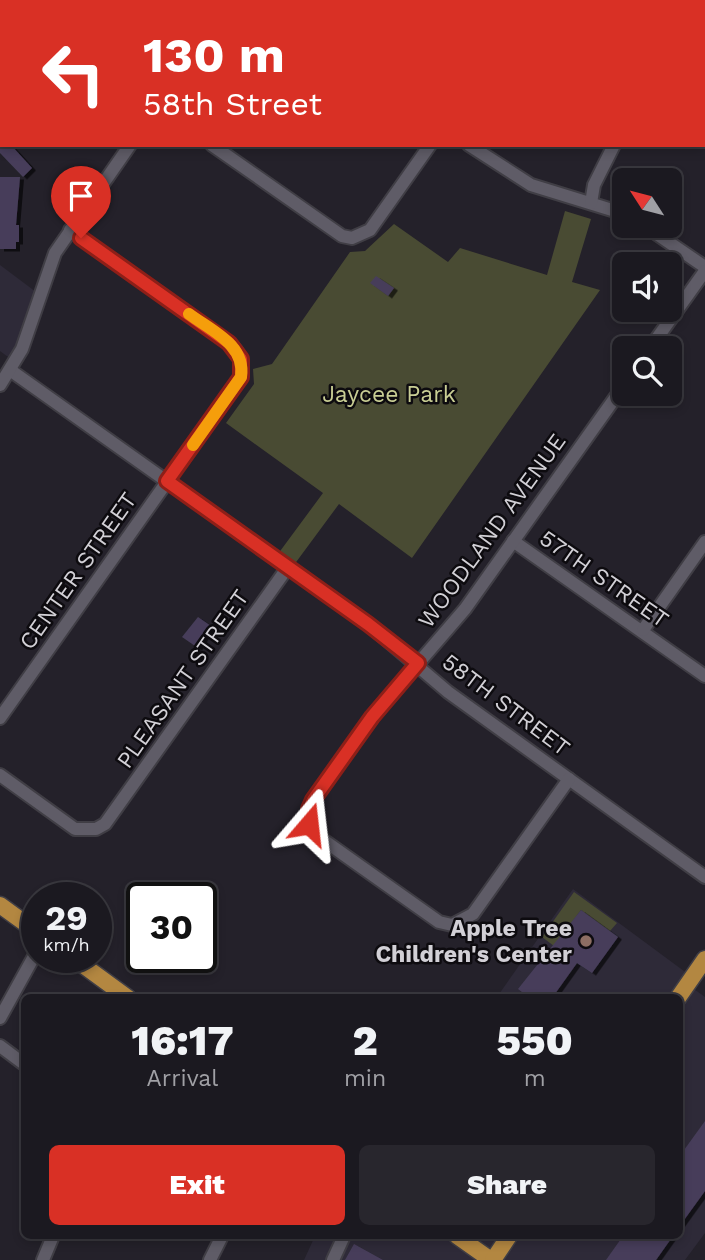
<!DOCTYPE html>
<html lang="en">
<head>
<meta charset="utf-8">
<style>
  body { margin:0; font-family:"Work Sans",sans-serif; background:#28262d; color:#f1f3f6; height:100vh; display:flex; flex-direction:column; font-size:26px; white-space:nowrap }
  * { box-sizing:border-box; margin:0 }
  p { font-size:23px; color:#a0a0a5 }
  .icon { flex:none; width:38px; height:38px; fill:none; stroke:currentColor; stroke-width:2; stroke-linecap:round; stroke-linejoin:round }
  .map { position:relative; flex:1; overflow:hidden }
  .panel { position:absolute; left:21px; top:994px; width:662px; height:245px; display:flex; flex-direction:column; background:#1b1920; border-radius:10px; box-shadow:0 4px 10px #0003,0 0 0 2px #39383e }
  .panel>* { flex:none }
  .hud { position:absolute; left:0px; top:0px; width:705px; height:147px; box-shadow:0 4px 10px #0003,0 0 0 2px #39383e; background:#d93025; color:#fff; overflow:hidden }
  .needle { width:46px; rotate:306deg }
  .tools { position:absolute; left:612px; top:168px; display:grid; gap:14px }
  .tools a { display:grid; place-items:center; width:70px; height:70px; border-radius:10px; background:#1b1920; box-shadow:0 4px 10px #0003,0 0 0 2px #39383e; font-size:35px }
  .speed { position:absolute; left:21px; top:882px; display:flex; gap:14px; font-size:35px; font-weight:700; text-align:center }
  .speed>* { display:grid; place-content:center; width:91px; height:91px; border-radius:50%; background:#1b1920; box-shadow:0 4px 10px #0003,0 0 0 2px #39383e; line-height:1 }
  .speed small { font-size:18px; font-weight:400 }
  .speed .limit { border:4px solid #111; border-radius:10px; background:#fff; color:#111 }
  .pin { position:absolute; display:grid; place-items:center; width:60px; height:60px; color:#fff; margin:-72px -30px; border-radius:50% 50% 50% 0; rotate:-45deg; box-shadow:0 0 7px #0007 }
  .pin .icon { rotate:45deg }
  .me { position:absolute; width:77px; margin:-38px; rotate:17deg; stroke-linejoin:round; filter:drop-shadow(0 0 5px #0008) }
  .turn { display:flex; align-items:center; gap:24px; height:147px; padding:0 28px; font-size:32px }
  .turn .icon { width:91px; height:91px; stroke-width:2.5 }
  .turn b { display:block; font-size:49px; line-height:60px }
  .eta { display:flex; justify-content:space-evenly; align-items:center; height:119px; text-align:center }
  .eta b { font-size:42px; font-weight:800; line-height:49px }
  .button { display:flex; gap:14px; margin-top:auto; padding:14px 28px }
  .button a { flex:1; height:80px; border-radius:10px; background:#d93025; color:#fff; font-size:28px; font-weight:800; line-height:80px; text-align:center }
  .button a+a { background:#28262d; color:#f1f3f6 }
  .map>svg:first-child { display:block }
  .built { fill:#2e2a38 }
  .green { fill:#494b33 }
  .building { fill:#473e5a; filter:url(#shadow) }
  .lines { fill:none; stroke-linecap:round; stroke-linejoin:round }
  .minor-casing { stroke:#403e45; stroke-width:16 }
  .major-casing { stroke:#403e45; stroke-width:19 }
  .minor { stroke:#5f5c67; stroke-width:12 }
  .major { stroke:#b38741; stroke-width:16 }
  .route-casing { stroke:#8d1f18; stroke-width:18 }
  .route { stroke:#d93025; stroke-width:12 }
  .slow { stroke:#f59e0b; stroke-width:12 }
  .education-dot { fill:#8d6e63; stroke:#0d0b0f; stroke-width:2.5 }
  .labels { text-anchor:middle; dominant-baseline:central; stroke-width:5; stroke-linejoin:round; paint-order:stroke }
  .park-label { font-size:23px; fill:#c9ce94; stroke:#0d0b0f }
  .street-label { font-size:23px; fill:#d2d0d6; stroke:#0d0b0f }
  .poi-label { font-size:23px; font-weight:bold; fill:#d2d0d6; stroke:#0d0b0f; text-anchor:end }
</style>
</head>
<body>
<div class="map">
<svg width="705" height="1260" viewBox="0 0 705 1260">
  <defs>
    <filter id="shadow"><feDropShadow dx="4" dy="2.5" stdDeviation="0" flood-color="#0009"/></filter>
  </defs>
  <rect width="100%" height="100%" fill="#24212a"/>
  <g class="built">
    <path d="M0,265L40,295L15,362L0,351Z"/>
    <path d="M573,889L692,977L687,984L705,997V1233L685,1260H304L315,1236H679V998L497,997Z"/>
  </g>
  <g class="green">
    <path d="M565,211L591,219L572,282L600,290L412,558L339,504L291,569L275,558L323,493L226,423L254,384L253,369L272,364L350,252L365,251L394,224L448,262L460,248L547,275Z"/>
    <path d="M574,892L617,923L610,931L581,910L554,946L542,937Z"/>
  </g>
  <g class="building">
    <path d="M0,145H11L32,168L23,177L0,153Z"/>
    <path d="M0,177H20L16,225H19V242H16V249H0Z"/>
    <path d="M376,276L394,288L388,296L370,283Z"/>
    <path d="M198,617L211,626L198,648L182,637Z"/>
    <path d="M581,910L618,937L592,973L577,963L552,998H530L518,989Z"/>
    <path d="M705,1121V1191L679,1227V1157Z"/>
    <path d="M623,1236H673L656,1260H606Z"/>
    <path d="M354,1244L383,1260H345Z"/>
  </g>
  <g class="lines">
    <g class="minor-casing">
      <g id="minor">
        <path d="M263,0L266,2"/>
        <path d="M233,2L235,0"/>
        <path d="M533,2L535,0"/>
        <path d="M704,20L705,17"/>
        <path d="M212,145L342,236L352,238L370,230L430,145"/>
        <path d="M469,145L531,185L625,214"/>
        <path d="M591,203L594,185L614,145"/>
        <path d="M645,226L705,267"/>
        <path d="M650,348L705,271"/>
        <path d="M10,370L368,624L448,692L705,877"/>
        <path d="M0,385L22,349L55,253L130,145"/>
        <path d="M513,541L705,676"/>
        <path d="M643,630L705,542"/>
        <path d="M0,718L241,377C244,362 240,353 229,343L70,230"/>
        <path d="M0,775L75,829H96L105,824L288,567"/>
        <path d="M569,779L473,914L452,925L439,922L319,837L313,830L308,817L313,800L372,717L465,609L625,384"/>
        <path d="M0,1018L37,951"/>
        <path d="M0,1046L24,1064"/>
        <path d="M43,1260L53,1236"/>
        <path d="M210,1260L222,1236"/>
        <path d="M333,1260L344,1236"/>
      </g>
    </g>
    <g class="major-casing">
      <g id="major">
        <path d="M0,905L37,932"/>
        <path d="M72,957L128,998"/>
        <path d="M678,998L705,959"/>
        <path d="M457,1236L491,1260"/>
        <path d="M493,1260L509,1236"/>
      </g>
    </g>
    <use href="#minor" class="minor"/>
    <use href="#major" class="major"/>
  </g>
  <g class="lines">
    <g class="route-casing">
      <path id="route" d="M81,238L229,343L241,359V377L167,481L368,624L418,663L372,717L313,800L309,809V824"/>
    </g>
    <use href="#route" class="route"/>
    <path class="slow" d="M189,314C212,331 246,345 241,377L193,445"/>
  </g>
  <circle class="education-dot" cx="586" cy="941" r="7"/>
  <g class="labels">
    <g class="park-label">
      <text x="389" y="394">Jaycee Park</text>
    </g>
    <g class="street-label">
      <text transform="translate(492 531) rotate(-54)">WOODLAND AVENUE</text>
      <text transform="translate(78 571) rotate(-55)">CENTER STREET</text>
      <text transform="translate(604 579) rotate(35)">57TH STREET</text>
      <text transform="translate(183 679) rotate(-55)">PLEASANT STREET</text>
      <text transform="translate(506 705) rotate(37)">58TH STREET</text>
    </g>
    <g class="poi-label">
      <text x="572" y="928">Apple Tree<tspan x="572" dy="26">Children's Center</tspan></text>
    </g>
  </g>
</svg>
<div class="tools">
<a><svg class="needle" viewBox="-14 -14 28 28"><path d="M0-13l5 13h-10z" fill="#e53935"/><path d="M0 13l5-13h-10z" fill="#a0a0a5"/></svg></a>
<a><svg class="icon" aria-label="sound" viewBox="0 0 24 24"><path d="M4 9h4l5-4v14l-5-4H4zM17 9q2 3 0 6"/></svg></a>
<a><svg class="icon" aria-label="search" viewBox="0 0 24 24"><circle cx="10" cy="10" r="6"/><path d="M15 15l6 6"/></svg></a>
</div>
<div class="speed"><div>29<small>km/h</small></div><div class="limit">30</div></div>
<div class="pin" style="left:81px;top:238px;background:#d93025"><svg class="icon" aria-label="arrive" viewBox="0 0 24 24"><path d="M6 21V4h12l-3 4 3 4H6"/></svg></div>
<svg class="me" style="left:309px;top:824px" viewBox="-20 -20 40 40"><path d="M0-17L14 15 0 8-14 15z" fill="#d93025" stroke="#fff" stroke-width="4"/></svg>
<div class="hud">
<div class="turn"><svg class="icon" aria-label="left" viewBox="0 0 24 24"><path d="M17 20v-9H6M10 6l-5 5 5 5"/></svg><div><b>130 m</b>58th Street</div></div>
</div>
<section class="panel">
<div class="eta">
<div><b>16:17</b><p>Arrival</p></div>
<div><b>2</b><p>min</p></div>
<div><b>550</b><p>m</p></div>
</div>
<div class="button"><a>Exit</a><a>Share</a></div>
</section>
</div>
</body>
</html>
